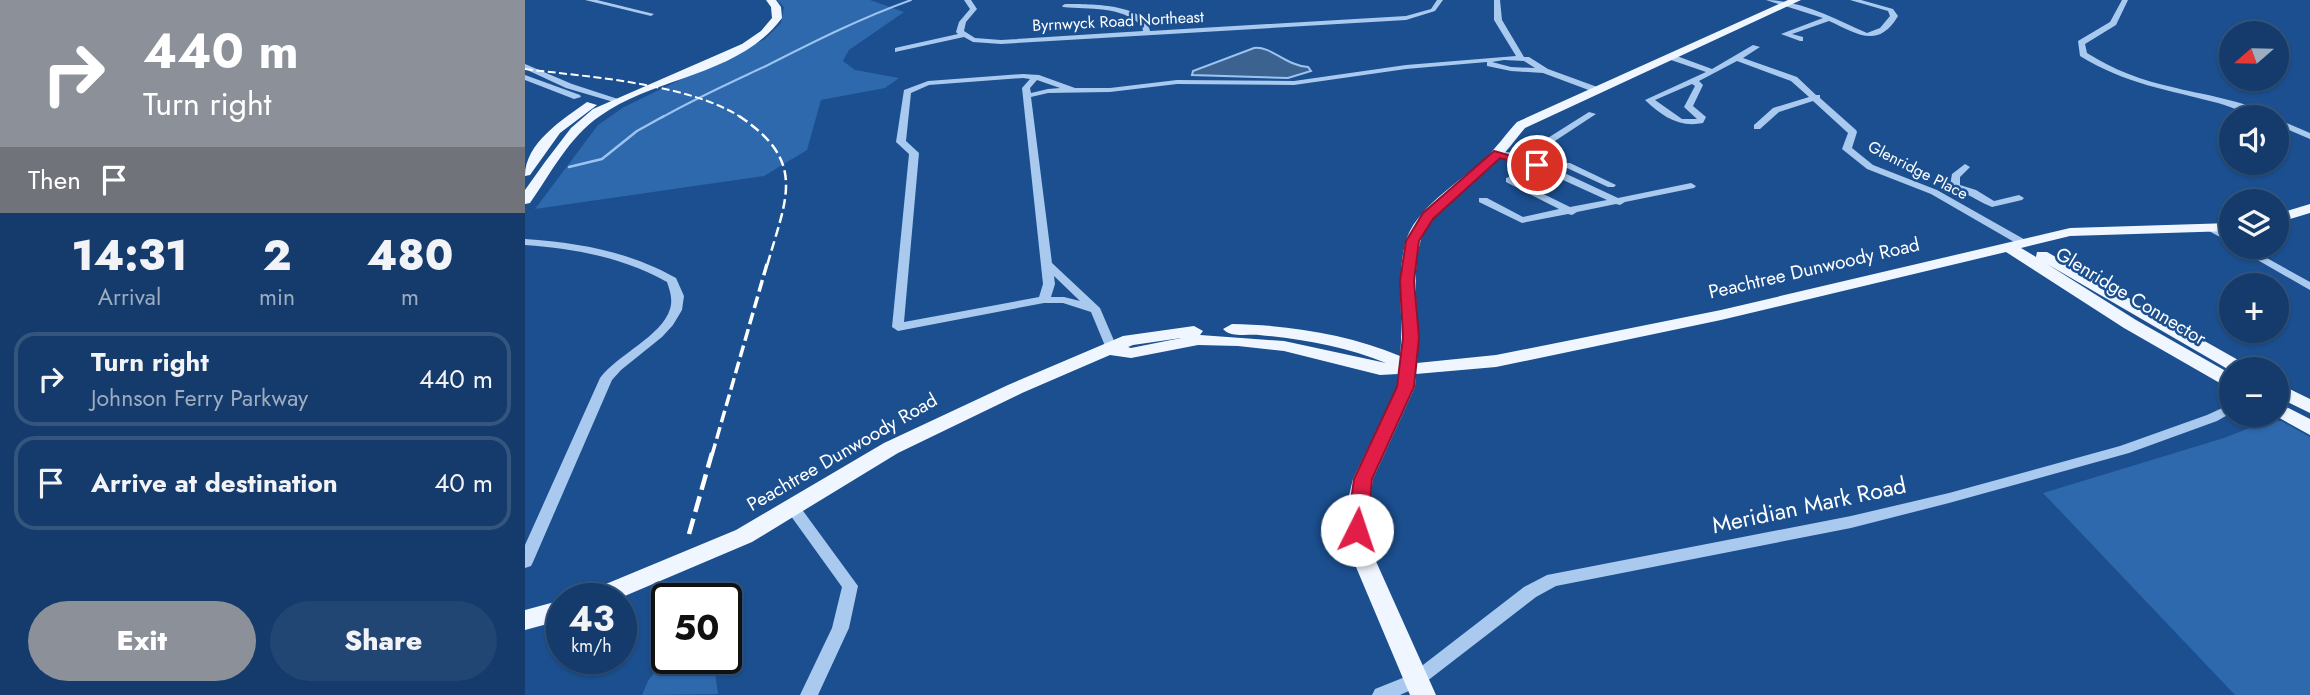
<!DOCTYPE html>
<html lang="en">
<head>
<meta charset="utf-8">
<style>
  body { margin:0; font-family:Jost,sans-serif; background:#214673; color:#f1f3f6; height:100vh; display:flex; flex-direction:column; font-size:26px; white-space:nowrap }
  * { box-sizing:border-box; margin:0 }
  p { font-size:23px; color:#9dadc1 }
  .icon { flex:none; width:38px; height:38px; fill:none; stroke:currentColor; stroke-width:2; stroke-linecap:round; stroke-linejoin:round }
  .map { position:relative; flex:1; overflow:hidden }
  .panel { display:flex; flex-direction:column; background:#143b6b; width:525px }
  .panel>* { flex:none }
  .hud { background:#8c9099; color:#fff; overflow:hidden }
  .needle { width:46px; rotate:250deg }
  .fabs { position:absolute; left:1694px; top:21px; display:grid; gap:14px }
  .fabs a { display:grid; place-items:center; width:70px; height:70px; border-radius:50%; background:#143b6b; box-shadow:0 2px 5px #0004,0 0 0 2px #33557e; font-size:35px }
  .speed { position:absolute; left:21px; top:583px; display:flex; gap:14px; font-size:35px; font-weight:700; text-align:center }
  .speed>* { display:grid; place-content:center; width:91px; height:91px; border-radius:50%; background:#143b6b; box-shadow:0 2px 5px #0004,0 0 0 2px #33557e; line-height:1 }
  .speed small { font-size:18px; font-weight:400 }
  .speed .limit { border:4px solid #111; border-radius:10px; background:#fff; color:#111 }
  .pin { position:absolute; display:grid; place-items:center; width:60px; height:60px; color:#fff; margin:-30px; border:4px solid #fff; border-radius:50%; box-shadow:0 2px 7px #0007 }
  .me { position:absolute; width:77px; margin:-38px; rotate:4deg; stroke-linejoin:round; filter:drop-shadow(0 0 5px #0008) }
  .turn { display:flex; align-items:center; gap:24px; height:147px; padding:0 28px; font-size:32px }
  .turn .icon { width:91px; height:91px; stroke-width:2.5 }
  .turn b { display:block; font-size:49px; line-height:60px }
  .then { display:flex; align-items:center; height:66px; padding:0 28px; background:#0003; gap:14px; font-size:26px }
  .eta { display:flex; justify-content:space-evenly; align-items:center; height:119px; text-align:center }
  .eta b { font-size:42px; font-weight:800; line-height:49px }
  .cta { display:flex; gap:14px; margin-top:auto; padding:14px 28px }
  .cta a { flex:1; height:80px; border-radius:42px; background:#8c9099; color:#fff; font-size:28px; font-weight:800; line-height:80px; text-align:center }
  .cta a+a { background:#214673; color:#f1f3f6 }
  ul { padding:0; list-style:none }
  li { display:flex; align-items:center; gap:21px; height:94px; margin:0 14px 10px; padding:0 14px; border:4px solid #33557e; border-radius:21px }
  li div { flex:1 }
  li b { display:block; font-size:26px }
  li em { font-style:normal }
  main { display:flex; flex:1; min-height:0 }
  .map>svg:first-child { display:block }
  .green { fill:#2e69ad }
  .water { fill:#3c6290; stroke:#9cc4f0; stroke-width:2 }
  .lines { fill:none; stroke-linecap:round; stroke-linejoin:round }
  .stream-far1 { stroke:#9cc4f0; stroke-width:2 }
  .stream { stroke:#9cc4f0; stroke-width:2.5 }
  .minor { fill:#a9c9ee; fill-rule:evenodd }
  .major { fill:#f0f6ff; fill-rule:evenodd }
  .rail-far3 { stroke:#fff; stroke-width:2; stroke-dasharray:8 3.5; stroke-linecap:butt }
  .rail-far2 { stroke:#fff; stroke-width:2.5; stroke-dasharray:10 4.5; stroke-linecap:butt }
  .rail-far1 { stroke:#fff; stroke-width:3.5; stroke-dasharray:12 5; stroke-linecap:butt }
  .rail { stroke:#fff; stroke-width:4.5; stroke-dasharray:16 7; stroke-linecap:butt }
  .route { fill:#e11d48; stroke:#92132f; stroke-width:2 }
  .labels { text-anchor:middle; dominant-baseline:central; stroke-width:5; stroke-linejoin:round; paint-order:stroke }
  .far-street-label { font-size:16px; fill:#fff; stroke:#1b4f8f }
  .street-label { font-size:19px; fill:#fff; stroke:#1b4f8f }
  .near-street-label { font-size:23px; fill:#fff; stroke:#1b4f8f }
</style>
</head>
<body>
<main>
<section class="panel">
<div class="hud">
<div class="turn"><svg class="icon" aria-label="right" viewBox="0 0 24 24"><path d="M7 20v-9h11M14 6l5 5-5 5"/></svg><div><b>440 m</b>Turn right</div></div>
<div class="then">Then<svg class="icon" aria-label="arrive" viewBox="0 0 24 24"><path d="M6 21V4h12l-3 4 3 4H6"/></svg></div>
</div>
<div class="eta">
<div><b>14:31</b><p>Arrival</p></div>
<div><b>2</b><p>min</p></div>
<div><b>480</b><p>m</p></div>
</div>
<ul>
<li><svg class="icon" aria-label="right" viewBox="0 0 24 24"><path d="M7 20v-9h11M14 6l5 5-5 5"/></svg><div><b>Turn right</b><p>Johnson Ferry Parkway</p></div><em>440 m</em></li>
<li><svg class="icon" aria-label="arrive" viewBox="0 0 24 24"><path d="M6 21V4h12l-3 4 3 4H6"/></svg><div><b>Arrive at destination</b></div><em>40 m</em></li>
</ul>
<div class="cta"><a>Exit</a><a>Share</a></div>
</section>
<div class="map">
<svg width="1785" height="695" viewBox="0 0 1785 695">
  <rect width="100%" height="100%" fill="#1b4f8f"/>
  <g class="green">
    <path d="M252,0H345L379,12L324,50L318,61L330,70L374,78L360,88L296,100L282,150L239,176L10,209L73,125L99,107L240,39L256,23L259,7Z"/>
    <path d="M1742,421H1756L1785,437V695H1710L1518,493L1699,438Z"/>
    <path d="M142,656L188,658L193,694L117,695L123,681Z"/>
  </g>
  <path class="water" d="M729,48C747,46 759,65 783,67L786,71L763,78L667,75L668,71Z"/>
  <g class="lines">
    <path class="stream-far1" d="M136,118C171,98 207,82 243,65C290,41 336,18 386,0"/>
    <path class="stream" d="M44,167L77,159L112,131L139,116"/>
    <g class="minor">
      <path d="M60,0H72L129,14L126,16Z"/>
      <path d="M439,0H446L452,9L441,22L439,31L450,38L476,40L618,31L617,26C595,5 565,10 538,7L537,6L540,4C561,4 622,3 625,31L881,16L906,9L912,0H918L910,11L881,20L476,44L448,42L439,37L370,52V48L433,34L431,32L434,22L445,9Z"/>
      <path d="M969,0H975L977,20L999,57H1004L1023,69L1075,88V92H1069L1018,73L986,71L962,66V62L881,69L769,85L652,84L585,92L523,93L506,97L527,263L575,308L593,350L591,353H583L566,312L538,303H519L373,331L367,327L384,154L371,142L379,90L403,81L498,74L514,75L550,88H585L652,80L769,81L881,65L991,56L969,20ZM979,60L999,61L1010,68L986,67L967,62ZM498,78L505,79L497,88L518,284L514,297L379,322L394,153L381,141L386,93L404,85ZM512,80L535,88L523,89L506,93L505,88ZM529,276L555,301L539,297H526L530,284Z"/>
      <path d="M1241,0C1276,0 1310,19 1342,33L1355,28L1365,16L1363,11L1325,0H1336L1368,9L1373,16C1353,50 1331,33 1304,21L1267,34L1278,37V41H1275L1256,34L1298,18Z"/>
      <path d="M1597,0H1603L1591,25L1560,44L1562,53C1589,70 1616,80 1647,87C1673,94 1726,101 1745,117C1727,117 1710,108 1693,103C1644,90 1600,84 1555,56L1553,41L1585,22Z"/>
      <path d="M1228,45L1235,47L1218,58L1272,77L1291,95H1295V98L1331,130L1332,132L1327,148L1348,165L1412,190L1504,242L1505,244L1504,246H1496L1406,194L1342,169L1317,149L1323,133L1288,101L1254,112L1235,129H1229V125L1248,108L1284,97L1266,81L1212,61L1174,81L1178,85L1168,106L1181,117L1178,123C1154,128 1137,116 1120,100L1181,72L1143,59V55H1149L1187,69ZM1167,84L1170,86L1159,107L1172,119H1157L1130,100Z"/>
      <path d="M0,64L47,84L96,100L92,103L41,88L0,69Z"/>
      <path d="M0,75L55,95L56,97L49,99L0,80Z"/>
      <path d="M1064,112L1071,114L1004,158L1027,168L1039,163H1045L1091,185L1089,187H1083L1042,168L1035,171L1093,198L1166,183L1171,186L1169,188L1100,202L1095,205L1091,204L1052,212L1047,215L1043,214L997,223L954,202V198H962L998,217L1034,209L981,182V178L984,177L1045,207L1082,200L994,160L968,153L973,150L996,155Z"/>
      <path d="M1752,119L1785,133V139L1752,125Z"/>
      <path d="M1440,164L1445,167L1435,177V185L1451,190L1469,201L1494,195L1499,198L1497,200L1467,207C1445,198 1446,192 1421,191V187L1425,185L1427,174Z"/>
      <path d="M1688,226L1706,236V243L1684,231L1683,229Z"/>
      <path d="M0,239C54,243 103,251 151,278L159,296L157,310L148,325L137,337L96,370L87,380L8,562L6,566L0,568V545L75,378C92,355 137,336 145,309C148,299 145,291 142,282C97,257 51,249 0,245Z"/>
      <path d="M1710,247H1722L1785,282V290Z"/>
      <path d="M1706,404V413L1692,421L1604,453L1424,503L1326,528L1031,586L1011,597L897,685L875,695H847L850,689L885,675L999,587L1022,575L1326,516L1424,493L1595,446L1682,415Z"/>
      <path d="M268,503L273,504L333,586L324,628L293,695H275L307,628L317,587L263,512L261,508L263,504Z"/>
    </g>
    <g class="major">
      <path d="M241,0H251L256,7L257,18C214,76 132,76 75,116C44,137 26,173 5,203L0,204V190L20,162L46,128L68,109L217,44L236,31L247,18L246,7Z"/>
      <path d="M1263,0H1276L1000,128C990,140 980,154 968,165C945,187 903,211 895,243C885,283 896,323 892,363L971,355L1196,310L1545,228L1706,223V231L1545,236L1496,248L1511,257L1512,252H1522L1722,365L1725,369L1706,371L1522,264L1611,320L1706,374V388L1700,386L1599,328L1481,252L1196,320L971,367L891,374L890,387L848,479L844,504L845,548L911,695H885L823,548L822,504L828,479L872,387L873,374L855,375L759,351L713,346L673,345L606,358L585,355L497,393L373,453L227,542L95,598H60L64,591L211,530L359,443L483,385L598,336L669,326L678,331L675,335L759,341L861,363C821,347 777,339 734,335C723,334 706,338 698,329L707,324C763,325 823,334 875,356C879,318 871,281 880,244C889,208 934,183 960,159C971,148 981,134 992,122ZM656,338L606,348L603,347L608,345Z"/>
      <path d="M62,102L72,105L35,133L5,175L0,176C0,143 37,120 62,102Z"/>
      <path d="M1785,204V213L1752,223V214Z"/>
      <path d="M1752,383L1785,399V413L1752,397Z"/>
      <path d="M1752,402L1785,419V435L1749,415H1752Z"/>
      <path d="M37,600V620L0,630V610Z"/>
    </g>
    <path class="rail-far3" d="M0,69C62,77 164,83 217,118"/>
    <path class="rail-far2" d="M214,116C283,162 261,198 242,266"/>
    <path class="rail-far1" d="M187,455L242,264"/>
    <path class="rail" d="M164,534L187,453"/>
  </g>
  <path class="route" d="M969,151L1018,165L1012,168L975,158L908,219L894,241L889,281L894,337L889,387L847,479L842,530L839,535H825L822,530L829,479L872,387L878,337L875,281L881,241L898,213Z"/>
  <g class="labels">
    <g class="far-street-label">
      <text transform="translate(593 21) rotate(-3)">Byrnwyck Road Northeast</text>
      <text transform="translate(1393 170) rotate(27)">Glenridge Place</text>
    </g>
    <g class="street-label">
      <text transform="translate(1289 268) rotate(-13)">Peachtree Dunwoody Road</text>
      <text transform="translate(1606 296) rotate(31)">Glenridge Connector</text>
      <text transform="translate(317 452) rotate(-30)">Peachtree Dunwoody Road</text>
    </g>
    <g class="near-street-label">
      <text transform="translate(1284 505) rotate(-12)">Meridian Mark Road</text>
    </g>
  </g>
</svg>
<div class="fabs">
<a><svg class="needle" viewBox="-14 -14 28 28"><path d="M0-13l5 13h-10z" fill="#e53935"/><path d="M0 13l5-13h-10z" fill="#9dadc1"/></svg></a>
<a><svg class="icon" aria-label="sound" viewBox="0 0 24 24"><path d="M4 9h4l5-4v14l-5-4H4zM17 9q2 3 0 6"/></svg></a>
<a><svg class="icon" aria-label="layers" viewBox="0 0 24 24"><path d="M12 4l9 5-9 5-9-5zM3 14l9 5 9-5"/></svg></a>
<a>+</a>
<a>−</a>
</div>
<div class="speed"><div>43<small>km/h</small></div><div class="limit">50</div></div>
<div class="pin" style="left:1012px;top:165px;background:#d93025"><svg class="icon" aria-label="arrive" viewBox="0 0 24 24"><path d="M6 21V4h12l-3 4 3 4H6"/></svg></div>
<svg class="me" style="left:832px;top:530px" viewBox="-20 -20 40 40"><circle r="19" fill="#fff"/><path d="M0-13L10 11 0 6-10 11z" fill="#e11d48"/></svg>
</div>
</main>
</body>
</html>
